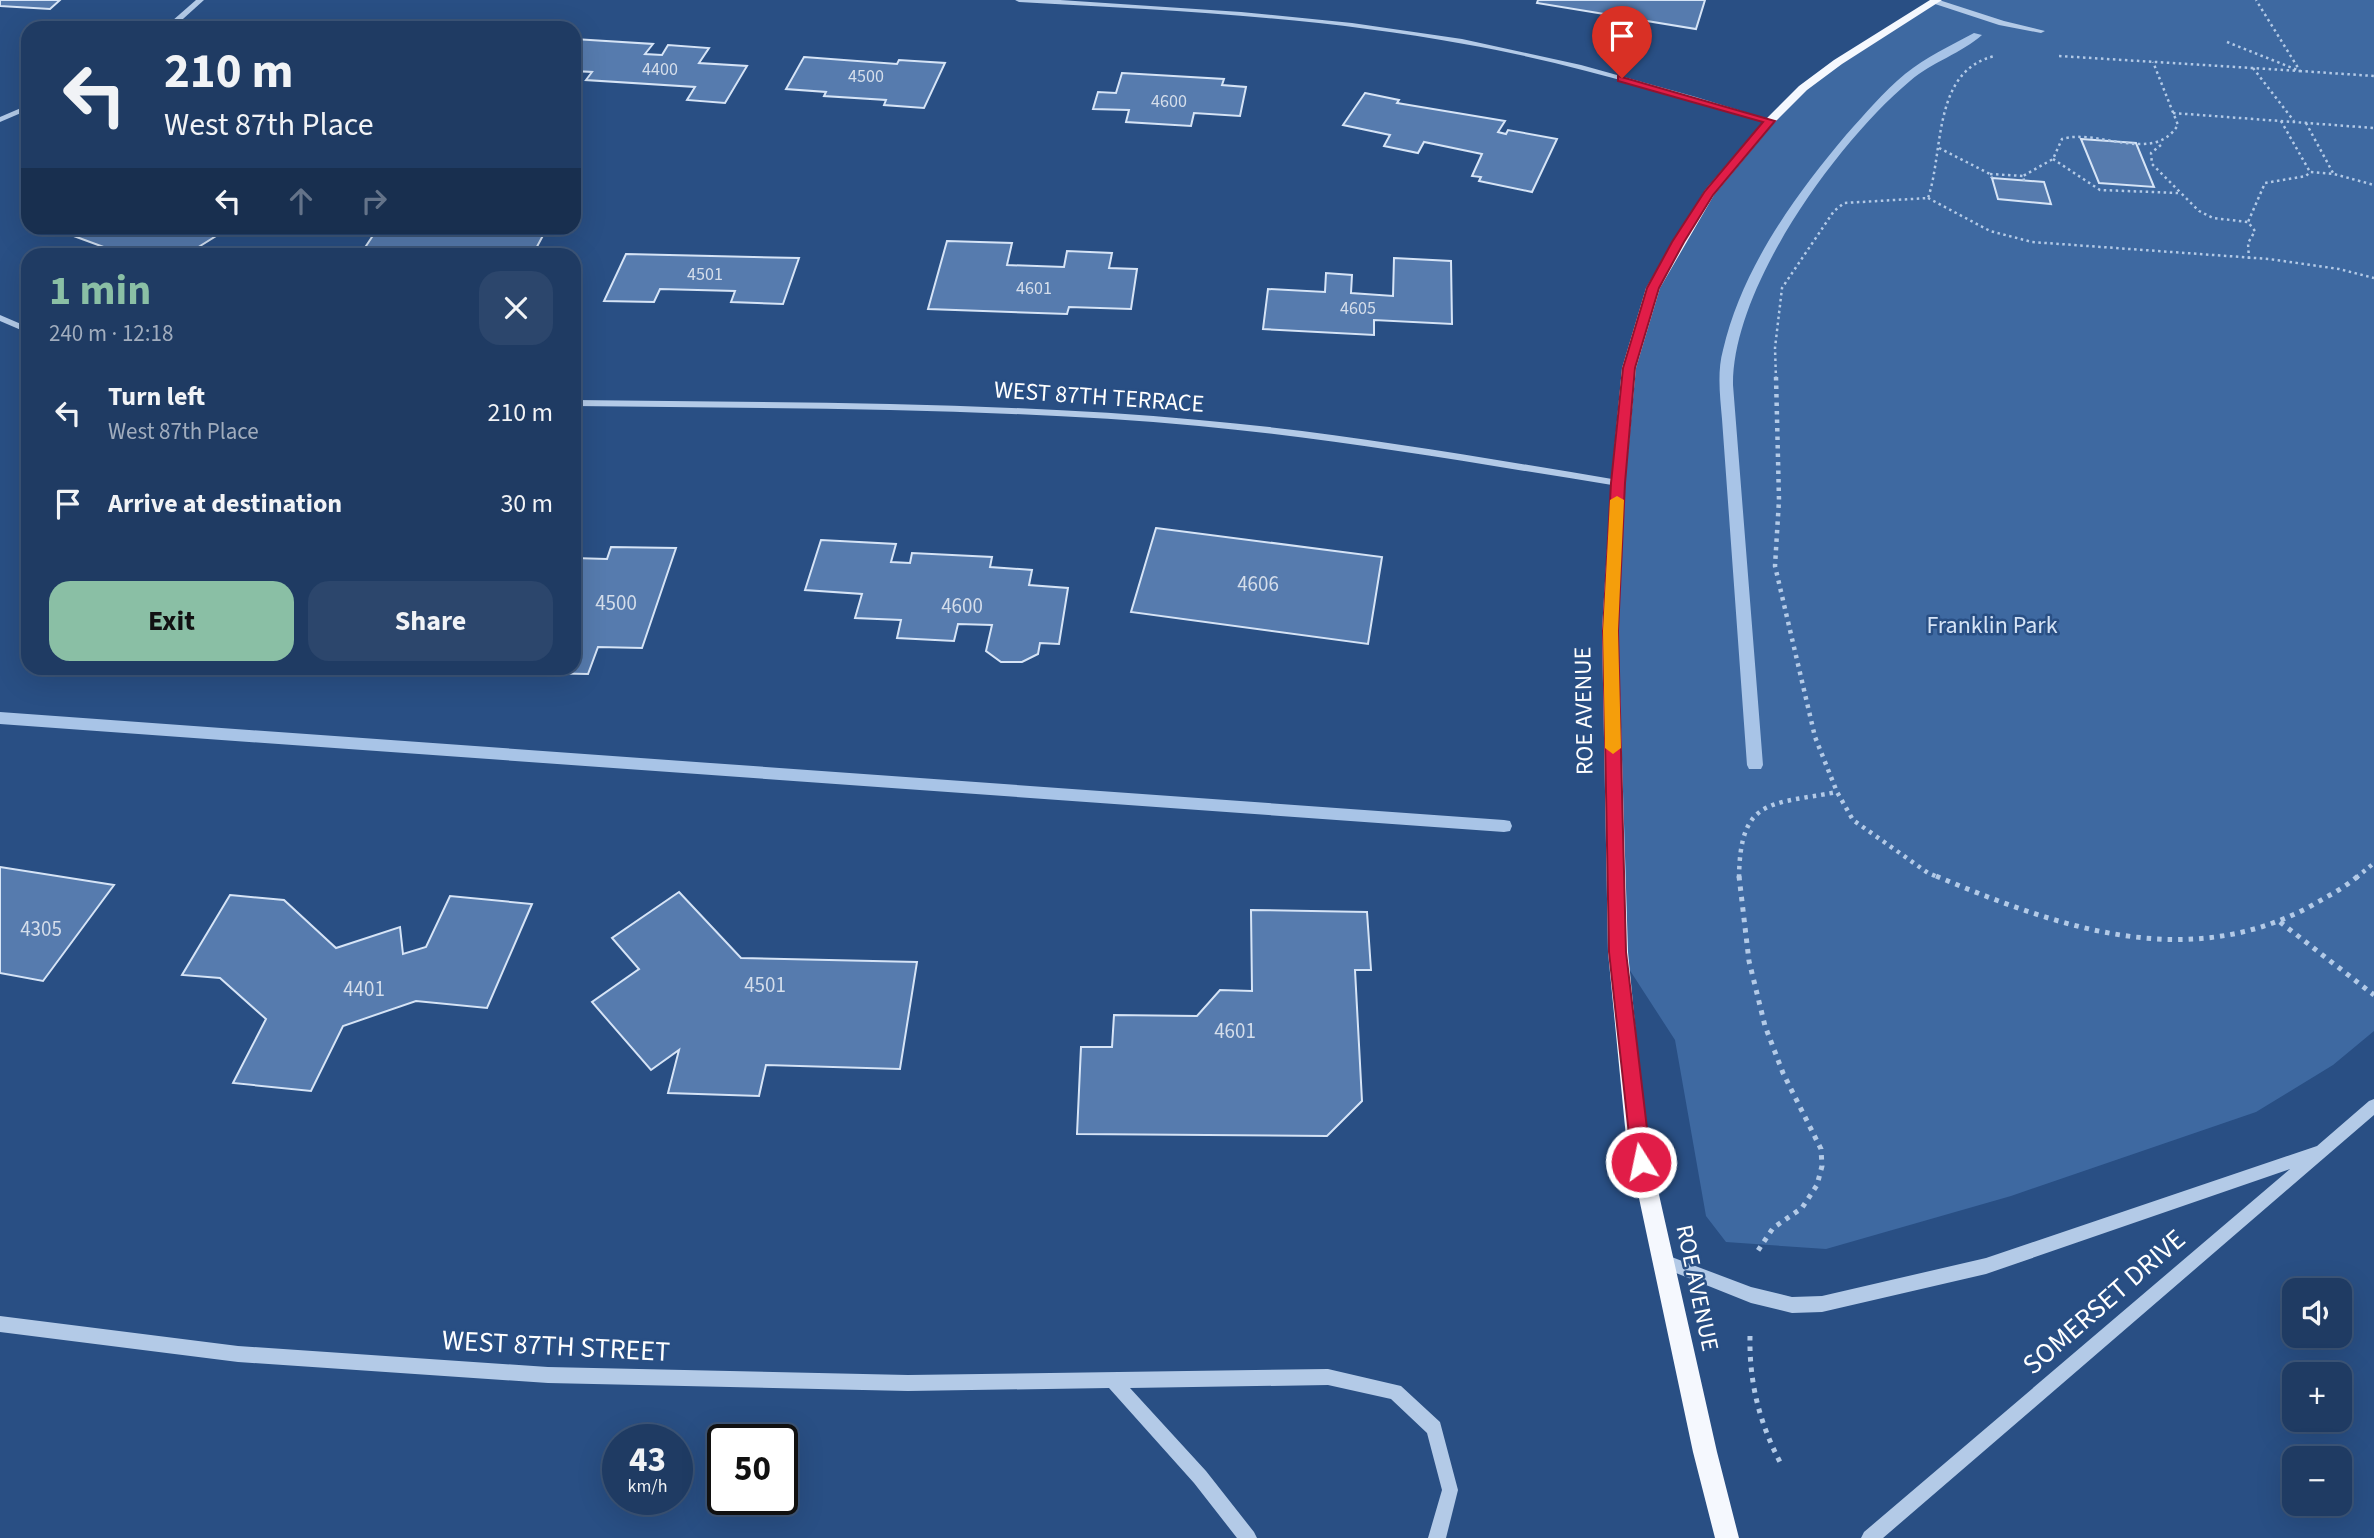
<!DOCTYPE html>
<html lang="en">
<head>
<meta charset="utf-8">
<style>
  body { margin:0; font-family:"Source Sans 3",sans-serif; background:#2c466c; color:#f1f3f6; height:100vh; display:flex; flex-direction:column; font-size:26px; white-space:nowrap }
  * { box-sizing:border-box; margin:0 }
  p { font-size:23px; color:#a1adbe }
  .icon { flex:none; width:38px; height:38px; fill:none; stroke:currentColor; stroke-width:2; stroke-linecap:round; stroke-linejoin:round }
  .map { position:relative; flex:1; overflow:hidden }
  .side { position:absolute; left:21px; top:248px; width:560px; height:427px; display:flex; flex-direction:column; background:#1f3b63; border-radius:21px; box-shadow:0 7px 28px #0002,0 0 0 2px #3c5578 }
  .side>* { flex:none }
  .top-card { position:absolute; left:21px; top:21px; width:560px; height:214px; border-radius:21px; box-shadow:0 7px 28px #0002,0 0 0 2px #3c5578; background:#1f3b63; color:#f1f3f6; overflow:hidden }
  .controls { position:absolute; left:2282px; top:1278px; display:grid; gap:14px }
  .controls a { display:grid; place-items:center; width:70px; height:70px; border-radius:14px; background:#1f3b63; box-shadow:0 7px 28px #0002,0 0 0 2px #3c5578; font-size:35px }
  .speed { position:absolute; left:602px; top:1424px; display:flex; gap:14px; font-size:35px; font-weight:700; text-align:center }
  .speed>* { display:grid; place-content:center; width:91px; height:91px; border-radius:50%; background:#1f3b63; box-shadow:0 7px 28px #0002,0 0 0 2px #3c5578; line-height:1 }
  .speed small { font-size:18px; font-weight:400 }
  .speed .limit { border:4px solid #111; border-radius:10px; background:#fff; color:#111 }
  .pin { position:absolute; display:grid; place-items:center; width:60px; height:60px; color:#fff; margin:-72px -30px; border-radius:50% 50% 50% 0; rotate:-45deg; box-shadow:0 0 7px #0007 }
  .pin .icon { rotate:45deg }
  .me { position:absolute; width:77px; margin:-38px; rotate:350deg; stroke-linejoin:round; filter:drop-shadow(0 0 5px #0008) }
  .turn { display:flex; align-items:center; gap:24px; height:147px; padding:0 28px; font-size:32px }
  .turn .icon { width:91px; height:91px; stroke-width:2.5 }
  .turn b { display:block; font-size:49px; line-height:60px }
  .lanes { display:flex; align-items:center; height:66px; padding:0 28px; background:#0003; justify-content:center; gap:35px; direction:ltr }
  .lanes .off { opacity:.35 }
  .round { display:grid; place-items:center; flex:none; width:74px; height:74px; border-radius:21px; background:#2c466c }
  .headline { display:flex; align-items:center; justify-content:space-between; height:119px; padding:0 28px }
  h1 { font-size:42px; font-weight:700; line-height:52px; color:#8abfa5 }
  .primary-button { display:flex; gap:14px; margin-top:auto; padding:14px 28px }
  .primary-button a { flex:1; height:80px; border-radius:21px; background:#8abfa5; color:#111; font-size:28px; font-weight:700; line-height:80px; text-align:center }
  .primary-button a+a { background:#2c466c; color:#f1f3f6 }
  ul { padding:0; list-style:none }
  li { display:flex; align-items:center; gap:21px; height:91px; padding:0 28px }
  li div { flex:1 }
  li b { display:block; font-size:26px }
  li em { font-style:normal }
  .map>svg:first-child { display:block }
  .green { fill:#3e69a1 }
  .lines { fill:none; stroke-linecap:round; stroke-linejoin:round }
  .stream { fill:#a8c4e7; fill-rule:evenodd }
  .building { fill:#567bae; stroke:#d6e4f6; stroke-width:2 }
  .path-far2 { stroke:#b3cae7; stroke-width:2.5; stroke-dasharray:2.5 3.5; stroke-linecap:butt }
  .path-far1 { stroke:#b3cae7; stroke-width:4.5; stroke-dasharray:3.5 5; stroke-linecap:butt }
  .path { stroke:#b3cae7; stroke-width:5; stroke-dasharray:4.5 6; stroke-linecap:butt }
  .minor { fill:#b3cae7; fill-rule:evenodd }
  .major { fill:#f5f8fe; fill-rule:evenodd }
  .route { fill:#e11d48; stroke:#92132f; stroke-width:2 }
  .slow { fill:#f59e0b }
  .labels { text-anchor:middle; dominant-baseline:central; stroke-width:5; stroke-linejoin:round; paint-order:stroke }
  .far-number-label { font-size:18px; fill:#d5deeb }
  .number-label { font-size:21px; fill:#d5deeb }
  .street-label { font-size:24px; fill:#fff; stroke:#294f84 }
  .park-label { font-size:24px; fill:#d6e4f6; stroke:#294f84 }
  .near-street-label { font-size:28px; fill:#fff; stroke:#294f84 }
</style>
</head>
<body>
<div class="map">
<svg width="2374" height="1538" viewBox="0 0 2374 1538">
  <rect width="100%" height="100%" fill="#294f84"/>
  <path class="green" d="M1937,0H2374V1031L2333,1065L2256,1112L2011,1196L1826,1249L1726,1242L1706,1216L1675,1040L1618,952L1610,630L1629,368L1653,288L1709,193L1803,88Z"/>
  <g class="lines">
    <g class="stream">
      <path d="M1974,33L1982,35C1962,53 1932,62 1910,81C1837,142 1732,287 1733,385L1763,765L1761,769H1749L1747,765L1722,419C1720,396 1717,372 1723,350C1742,269 1793,198 1846,135C1865,114 1883,92 1905,74C1926,57 1950,46 1974,33Z"/>
      <path d="M0,712L1504,820L1510,821L1512,826L1510,831L1504,832L0,724Z"/>
    </g>
  </g>
  <g class="building">
    <path d="M0,0H60L50,9L0,6Z"/>
    <path d="M1538,0H1705L1696,29L1537,3Z"/>
    <path d="M426,21L425,28H369L370,26Z"/>
    <path d="M574,39L653,44L645,54L662,55L668,45L709,48L699,63L747,66L725,103L687,100L695,87L586,80L592,72L574,71Z"/>
    <path d="M804,57L897,64L899,60L945,63L924,108L884,105L886,100L824,96L826,92L786,89Z"/>
    <path d="M1122,73L1224,79L1222,85L1246,87L1240,116L1194,113L1191,126L1126,122L1129,110L1093,109L1098,92L1116,93Z"/>
    <path d="M1365,93L1399,100L1397,103L1505,121L1498,132L1506,134L1508,130L1557,139L1532,192L1479,181L1481,177L1472,176L1482,154L1424,142L1418,153L1384,146L1390,135L1343,125Z"/>
    <path d="M2081,139L2136,143L2154,187L2099,183Z"/>
    <path d="M1992,178L2044,182L2051,204L1998,199Z"/>
    <path d="M52,228H192L216,236L184,256H128Z"/>
    <path d="M378,228H547L532,256H405L408,250L364,249Z"/>
    <path d="M947,241L1012,243L1007,265L1064,267L1067,251L1112,253L1109,268L1137,269L1131,309L1069,307L1067,314L928,309Z"/>
    <path d="M626,254L799,258L783,304L731,302L735,291L660,289L654,302L604,301Z"/>
    <path d="M1394,258L1451,261L1452,324L1374,320V335L1263,329L1268,289L1325,292L1326,273L1352,275L1351,293L1393,296Z"/>
    <path d="M1156,528L1382,557L1368,644L1131,612Z"/>
    <path d="M821,540L896,544L891,562L910,563L912,553L992,557L990,567L1032,570L1029,585L1068,588L1059,644L1040,643L1038,654L1022,662H1001L986,651L992,625L958,624L954,641L897,638L901,620L855,618L862,594L805,590Z"/>
    <path d="M611,547L676,548L642,648L598,647L588,674L539,673L541,668H574V558L607,559Z"/>
    <path d="M0,867L114,885L43,981L0,973Z"/>
    <path d="M679,892L741,958L917,962L900,1069L766,1065L759,1096L668,1093L679,1050L651,1070L592,1002L639,969L612,938Z"/>
    <path d="M230,895L284,900L336,948L400,927L403,954L426,947L450,896L532,904L487,1008L416,1001L343,1026L311,1091L233,1083L266,1019L220,978L182,975Z"/>
    <path d="M1251,910L1367,912L1371,970H1355L1362,1101L1327,1136L1077,1134L1081,1047H1112L1114,1015L1197,1016L1220,990L1252,991Z"/>
  </g>
  <g class="lines">
    <g class="path-far2">
      <path d="M2227,42L2300,71L2374,76"/>
      <path d="M2059,56L2300,71L2256,0"/>
      <path d="M2253,68L2294,121"/>
      <path d="M2173,113L2374,128"/>
      <path d="M2281,121L2310,172"/>
      <path d="M2306,123L2333,173"/>
      <path d="M2161,145L2151,153L2152,164L2199,211L2213,218L2248,222"/>
      <path d="M1939,148L1990,174L1992,178"/>
      <path d="M2053,159L2100,190L2178,193"/>
      <path d="M1990,174L2023,176"/>
      <path d="M2024,181L2023,176L2053,159L2062,139C2099,128 2153,165 2178,125L2153,62"/>
      <path d="M1928,198L1990,231L2032,242L2269,259L2339,269L2374,278"/>
      <path d="M2249,259L2248,243L2255,231L2248,222L2265,183L2306,176L2310,172L2334,174L2374,185"/>
      <path d="M1776,379L1775,348L1782,288L1834,211L1844,203L1928,198C1944,152 1932,70 1995,56"/>
    </g>
    <g class="path-far1">
      <path d="M1776,377L1779,500L1775,566L1815,737L1837,792L1853,820L1928,873L1940,878"/>
      <path d="M1739,878C1740,797 1770,805 1837,792"/>
      <path d="M2356,878L2374,863"/>
    </g>
    <g class="path">
      <path d="M1739,876L1749,961L1765,1026L1783,1073L1821,1149L1822,1166L1817,1185L1802,1208L1773,1228L1755,1255"/>
      <path d="M1936,876C2056,926 2184,973 2309,907C2326,897 2343,889 2358,876"/>
      <path d="M2280,922L2374,995"/>
      <path d="M1750,1336C1749,1381 1759,1422 1780,1462"/>
    </g>
    <g class="minor">
      <path d="M196,0H204L173,28H164Z"/>
      <path d="M1015,0H1060L1241,12L1352,23L1462,39L1581,65L1696,97L1774,121L1767,123C1667,93 1567,62 1464,44C1317,17 1167,10 1019,2Z"/>
      <path d="M1932,0H1939L2004,21L2045,31L2041,33L1999,25L1932,3Z"/>
      <path d="M28,105V110L0,122V117Z"/>
      <path d="M0,315L28,327V333L0,321Z"/>
      <path d="M574,400C782,403 991,401 1199,420C1339,432 1479,457 1618,480L1623,483L1618,486C1479,464 1339,439 1199,426C991,407 782,409 574,406Z"/>
      <path d="M2374,1099V1115L1883,1538H1861L1864,1532L2290,1169L1986,1274L1822,1312L1792,1313L1751,1303L1656,1265L1653,1260L1656,1255L1661,1253L1751,1287L1792,1297L1822,1296L1986,1258L2317,1146L2369,1101Z"/>
      <path d="M0,1316L238,1346L548,1367L908,1375L1328,1369L1401,1386L1440,1422L1458,1490L1446,1538H1428L1442,1490L1427,1433L1391,1399L1328,1385L1130,1388L1206,1471L1254,1532L1257,1538H1237L1194,1483L1109,1388L908,1391L548,1383L238,1362L0,1332Z"/>
    </g>
    <path class="major" d="M1930,0H1942L1842,64L1807,90L1774,123L1714,195L1660,288L1636,368L1625,483L1618,630L1628,952L1646,1137L1717,1452L1739,1538H1715L1693,1452L1626,1137L1608,952L1602,630L1611,483L1622,368L1646,288L1705,190L1766,119L1799,86L1834,60Z"/>
  </g>
  <path class="route" d="M1618,76L1775,121L1713,195L1684,242L1659,288L1635,368L1625,483L1618,631L1626,952L1651,1162L1648,1168L1641,1171L1635,1168L1632,1162L1609,952L1603,631L1611,483L1623,368L1647,288L1672,242L1705,191L1763,122L1618,81Z"/>
  <path class="slow" d="M1617,496L1624,500L1618,631L1621,748L1613,754L1605,748L1603,631L1610,500Z"/>
  <g class="labels">
    <g class="far-number-label">
      <text x="660" y="69">4400</text>
      <text x="866" y="76">4500</text>
      <text x="1169" y="101">4600</text>
      <text x="705" y="274">4501</text>
      <text x="1034" y="288">4601</text>
      <text x="1358" y="308">4605</text>
    </g>
    <g class="number-label">
      <text x="1258" y="584">4606</text>
      <text x="616" y="603">4500</text>
      <text x="962" y="606">4600</text>
      <text x="41" y="929">4305</text>
      <text x="765" y="985">4501</text>
      <text x="364" y="989">4401</text>
      <text x="1235" y="1031">4601</text>
    </g>
    <g class="street-label">
      <text transform="translate(1099 397) rotate(4)">WEST 87TH TERRACE</text>
      <text transform="translate(1584 711) rotate(-91)">ROE AVENUE</text>
      <text transform="translate(1697 1288) rotate(78)">ROE AVENUE</text>
    </g>
    <g class="park-label">
      <text x="1992" y="625">Franklin Park</text>
    </g>
    <g class="near-street-label">
      <text transform="translate(2104 1302) rotate(-41)">SOMERSET DRIVE</text>
      <text transform="translate(556 1346) rotate(3)">WEST 87TH STREET</text>
    </g>
  </g>
</svg>
<div class="controls">
<a><svg class="icon" aria-label="sound" viewBox="0 0 24 24"><path d="M4 9h4l5-4v14l-5-4H4zM17 9q2 3 0 6"/></svg></a>
<a>+</a>
<a>−</a>
</div>
<div class="speed"><div>43<small>km/h</small></div><div class="limit">50</div></div>
<div class="pin" style="left:1622px;top:78px;background:#d93025"><svg class="icon" aria-label="arrive" viewBox="0 0 24 24"><path d="M6 21V4h12l-3 4 3 4H6"/></svg></div>
<svg class="me" style="left:1641px;top:1162px" viewBox="-20 -20 40 40"><circle r="17" fill="#e11d48" stroke="#fff" stroke-width="3"/><path d="M0-11L8 9 0 5-8 9z" fill="#fff"/></svg>
<div class="top-card">
<div class="turn"><svg class="icon" aria-label="left" viewBox="0 0 24 24"><path d="M17 20v-9H6M10 6l-5 5 5 5"/></svg><div><b>210 m</b>West 87th Place</div></div>
<div class="lanes"><svg class="icon" aria-label="left" viewBox="0 0 24 24"><path d="M17 20v-9H6M10 6l-5 5 5 5"/></svg><svg class="icon off" aria-label="ahead" viewBox="0 0 24 24"><path d="M12 20V5M6 11l6-6 6 6"/></svg><svg class="icon off" aria-label="right" viewBox="0 0 24 24"><path d="M7 20v-9h11M14 6l5 5-5 5"/></svg></div>
</div>
<section class="side">
<div class="headline"><div><h1>1 min</h1><p>240 m · 12:18</p></div><a class="round"><svg class="icon" aria-label="close" viewBox="0 0 24 24"><path d="M6 6l12 12M18 6L6 18"/></svg></a></div>
<ul>
<li><svg class="icon" aria-label="left" viewBox="0 0 24 24"><path d="M17 20v-9H6M10 6l-5 5 5 5"/></svg><div><b>Turn left</b><p>West 87th Place</p></div><em>210 m</em></li>
<li><svg class="icon" aria-label="arrive" viewBox="0 0 24 24"><path d="M6 21V4h12l-3 4 3 4H6"/></svg><div><b>Arrive at destination</b></div><em>30 m</em></li>
</ul>
<div class="primary-button"><a>Exit</a><a>Share</a></div>
</section>
</div>
</body>
</html>
